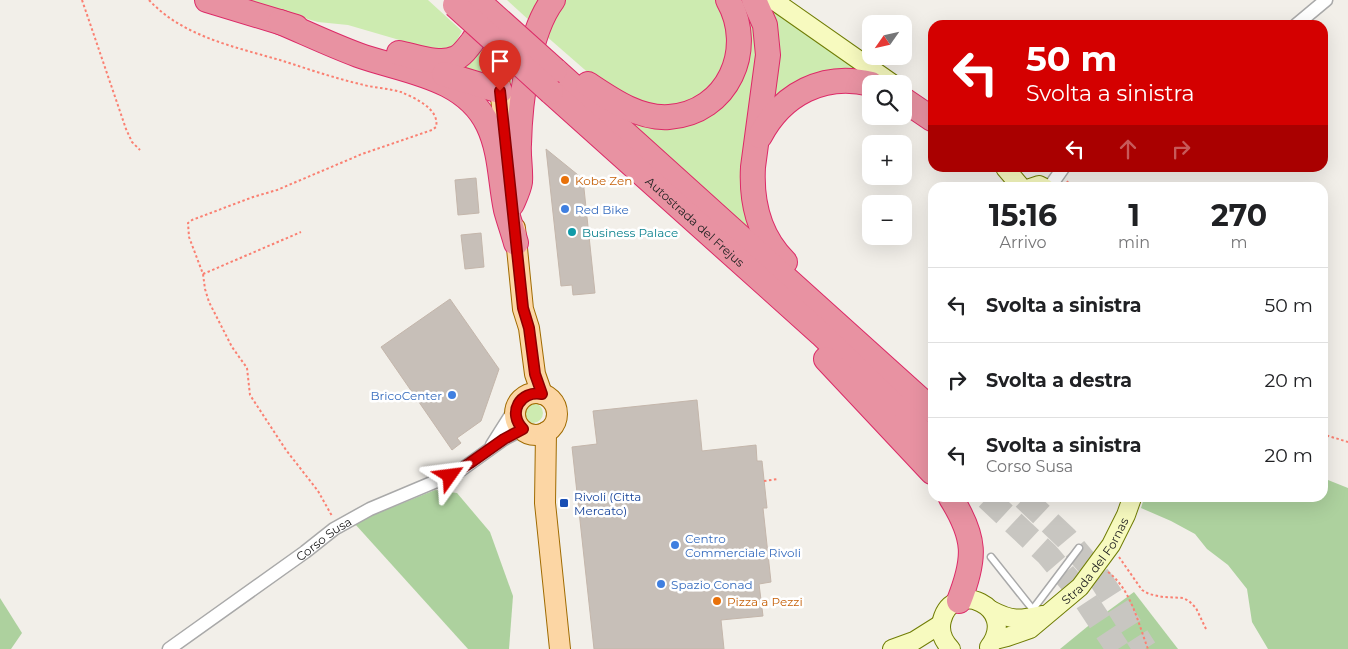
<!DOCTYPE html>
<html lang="it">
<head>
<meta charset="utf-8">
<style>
  body { margin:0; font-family:Montserrat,sans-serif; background:#f6f6f6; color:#202124; height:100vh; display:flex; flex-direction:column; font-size:19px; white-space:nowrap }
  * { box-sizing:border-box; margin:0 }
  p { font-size:16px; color:#757577 }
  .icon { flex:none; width:28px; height:28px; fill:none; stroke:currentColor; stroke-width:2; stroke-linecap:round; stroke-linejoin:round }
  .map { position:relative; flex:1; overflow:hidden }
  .sheet { position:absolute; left:928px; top:182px; width:400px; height:320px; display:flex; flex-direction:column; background:#fff; border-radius:15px; box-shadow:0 5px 20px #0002 }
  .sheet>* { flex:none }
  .banner { position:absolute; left:928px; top:20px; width:400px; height:152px; border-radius:15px; box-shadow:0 5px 20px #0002; background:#d40000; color:#fff; overflow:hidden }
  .needle { width:32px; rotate:236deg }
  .buttons { position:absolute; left:862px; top:15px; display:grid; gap:10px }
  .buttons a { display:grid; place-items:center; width:50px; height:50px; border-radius:10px; background:#fff; box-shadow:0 5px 20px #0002; font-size:25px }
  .pin { position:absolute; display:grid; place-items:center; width:42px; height:42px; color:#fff; margin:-51px -21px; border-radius:50% 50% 50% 0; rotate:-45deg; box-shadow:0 0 5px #0007 }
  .pin .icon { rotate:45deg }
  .me { position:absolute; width:55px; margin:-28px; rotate:59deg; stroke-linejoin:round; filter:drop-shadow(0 0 4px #0008) }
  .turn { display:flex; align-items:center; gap:18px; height:105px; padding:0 15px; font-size:22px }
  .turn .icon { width:65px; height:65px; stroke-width:2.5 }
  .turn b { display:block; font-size:35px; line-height:42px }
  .lanes { display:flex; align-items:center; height:48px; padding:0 15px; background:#0003; justify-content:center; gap:25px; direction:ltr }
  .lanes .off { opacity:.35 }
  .eta { display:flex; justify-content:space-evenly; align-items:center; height:85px; text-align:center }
  .eta b { font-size:30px; font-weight:700; line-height:35px }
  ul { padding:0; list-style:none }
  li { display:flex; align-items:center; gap:15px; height:75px; padding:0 15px; border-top:1px solid #e0e0e0 }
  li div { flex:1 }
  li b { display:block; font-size:19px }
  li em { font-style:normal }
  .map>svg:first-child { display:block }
  .grass { fill:#cdebb0 }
  .forest { fill:#add19e }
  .building { fill:#c7bfb8; stroke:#c4b6ab }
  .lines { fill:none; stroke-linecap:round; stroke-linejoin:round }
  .highway-tunnel { stroke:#c8c6c1; stroke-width:24; stroke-dasharray:24 12; stroke-linecap:butt }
  .lane-casing { stroke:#a9a9a9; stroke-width:9 }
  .street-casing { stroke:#a9a9a9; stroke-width:15 }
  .secondary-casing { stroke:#707d05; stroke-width:20 }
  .primary-casing { stroke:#a06b00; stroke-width:22 }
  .highway-casing { stroke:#dc2a67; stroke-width:26 }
  .path { stroke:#fa8072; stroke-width:2; stroke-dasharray:2.5 2.5; stroke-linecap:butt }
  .lane { stroke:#fff; stroke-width:6 }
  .street { stroke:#fff; stroke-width:12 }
  .secondary { stroke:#f7fabf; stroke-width:18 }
  .primary { stroke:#fcd6a4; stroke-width:20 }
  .highway { stroke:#e892a2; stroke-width:24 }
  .highway-bridge-casing { stroke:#dc2a67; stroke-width:26; stroke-linecap:butt }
  .highway-bridge { stroke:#e892a2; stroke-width:24 }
  .route-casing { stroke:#8a0000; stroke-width:12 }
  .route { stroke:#d40000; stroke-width:9 }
  .food-dot { fill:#e8710a; stroke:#fff; stroke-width:2 }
  .shop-dot { fill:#3f7fe0; stroke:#fff; stroke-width:2 }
  .culture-dot { fill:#0f9aa8; stroke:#fff; stroke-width:2 }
  .transit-dot { fill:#1a4fb4; stroke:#fff; stroke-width:2 }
  .labels { text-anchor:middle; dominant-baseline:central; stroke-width:5; stroke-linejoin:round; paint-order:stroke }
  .food-label { font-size:12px; fill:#c56008; stroke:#fff; text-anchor:start }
  .shop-label { font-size:12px; fill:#366cbe; stroke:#fff; text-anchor:start }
  .street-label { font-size:12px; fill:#222; stroke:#fff }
  .culture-label { font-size:12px; fill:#0d838f; stroke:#fff; text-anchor:start }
  .transit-label { font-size:12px; fill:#164399; stroke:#fff; text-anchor:start }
</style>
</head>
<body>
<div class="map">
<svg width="1348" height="649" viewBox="0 0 1348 649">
  <rect width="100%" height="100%" fill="#f2efe9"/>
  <g class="grass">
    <path d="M241,0H428L462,31L452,49L444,53L348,25L318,22Z"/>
    <path d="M507,0H542L531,22Z"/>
    <path d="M563,0H718L731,28L726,68L697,101L660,110L600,83L545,35Z"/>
    <path d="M739,0H745L760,44L756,236L625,119L716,110Z"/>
    <path d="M762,0L869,77L768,112Z"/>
    <path d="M482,41L486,76L461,69Z"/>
    <circle cx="533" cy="413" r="10"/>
  </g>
  <g class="forest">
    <path d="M1323,478L1348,488V649H1268L1252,622L1247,589L1228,565L1207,549L1195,534L1171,521L1141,508L1144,498H1322Z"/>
    <path d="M435,490L457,493L490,532L513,596L509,649H468L355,524L373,515Z"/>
    <path d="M1134,592L1178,649H1060L1093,622Z"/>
    <path d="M0,598L22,633L11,649H0Z"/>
  </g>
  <g class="building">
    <path d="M546,149L583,179L595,293L573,295L572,285L561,286Z"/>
    <path d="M476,178L479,213L458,215L455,180Z"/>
    <path d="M481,233L484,267L465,269L461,235Z"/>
    <path d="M450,299L499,369L481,421L457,438L461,443L452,450L381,347Z"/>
    <path d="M697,400L702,451L756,445L757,461H762L767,508H763L771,582L759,584L763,616L721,620L724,649H594L572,447L597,444L593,411Z"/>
  </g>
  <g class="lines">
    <g class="highway-tunnel">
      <path d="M987,498L1047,554L1083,596L1118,649"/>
      <path d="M1024,498L1066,538L1101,580L1145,649"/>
    </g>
    <g class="lane-casing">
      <g id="lane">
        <path d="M991,557L1034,611"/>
        <path d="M1033,609L1079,548"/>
      </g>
    </g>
    <g class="street-casing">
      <g id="street">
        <path d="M1296,25L1326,0"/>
        <path d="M1049,188L1063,168"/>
        <path d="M492,445L516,407"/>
        <path id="s1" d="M169,649L305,552L334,529L370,509L458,472L504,439L523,429"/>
      </g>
    </g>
    <g class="secondary-casing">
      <g id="secondary">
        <path d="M773,0L893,84"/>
        <path d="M1005,168L1022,188"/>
        <path d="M1030,188L1039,185L1045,188"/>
        <path d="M991,610C1012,621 1019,620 1042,615"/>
        <path id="s2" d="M995,640L1007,637L1030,629L1080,587L1111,545L1126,515L1132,498"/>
        <path d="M892,649L914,641L941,624"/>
        <path d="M951,649C943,641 939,631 942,620C953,578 1019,607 989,647"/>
      </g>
    </g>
    <g class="primary-casing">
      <g id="primary">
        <path d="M494,32L508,162"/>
        <path d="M515,228L523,309L529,328L535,374L542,394"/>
        <circle cx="536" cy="414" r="21"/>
        <path d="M546,432L545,503L560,649"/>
      </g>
    </g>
    <g class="highway-casing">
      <g id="highway">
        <path d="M207,0L296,27"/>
        <path d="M754,0L765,25L768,55L753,167C751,203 759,236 785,262"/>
        <path d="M280,22C306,33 331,45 358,55C402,71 465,76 488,125C501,152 500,182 506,210C509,221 513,232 516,243"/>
        <path d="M399,53C415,56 440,66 456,58C463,55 467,48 472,42C479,33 483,21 482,9"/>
        <path d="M555,70L932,410"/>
        <path d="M444,74L500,91"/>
        <path d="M588,84C612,100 639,119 669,117C728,113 756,49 728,0"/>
        <path id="s3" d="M551,92L821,334L932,442"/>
        <path d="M904,100L932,119"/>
        <path d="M760,136C782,94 824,72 871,84"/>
        <path d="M512,204C515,197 519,189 520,182C521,170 518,156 519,144C520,103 528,33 553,0"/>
        <path d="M826,359L932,472"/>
        <path d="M951,498C976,538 976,558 959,601"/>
      </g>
    </g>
    <g class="path">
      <path d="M82,0L126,129L132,142L140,150"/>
      <path d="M149,0C183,37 236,47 283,61C308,69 334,78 360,84C373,88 388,88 401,92C415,98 440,109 436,127L432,130L362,154L277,190L253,197L192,220L188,223L189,237L203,274L205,289L209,302L232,347L247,368L250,395L286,450L318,491L332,516"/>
      <path d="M1067,181L1072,188"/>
      <path d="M203,274L301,232"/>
      <path d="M1322,434L1348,442"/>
      <path d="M764,481L778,479"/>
      <path d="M1119,557L1142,590L1149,594L1163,597L1183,598L1189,601L1196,608L1206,629"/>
      <path d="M1108,572C1131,589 1138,623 1148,649"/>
    </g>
    <use href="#lane" class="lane"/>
    <use href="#street" class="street"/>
    <use href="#secondary" class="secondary"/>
    <use href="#primary" class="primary"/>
    <use href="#highway" class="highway"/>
    <g class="highway-bridge-casing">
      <g id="highway-bridge">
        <path d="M477,0L555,70"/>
        <path d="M455,5L551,92"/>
      </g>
    </g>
    <use href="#highway-bridge" class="highway-bridge"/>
  </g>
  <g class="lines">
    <g class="route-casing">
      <path id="route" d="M450,476L470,463L504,439L523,429C507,413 520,390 542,394L535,374L529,328L523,308L500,91"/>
    </g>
    <use href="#route" class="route"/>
  </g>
  <g class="food-dot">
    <circle cx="565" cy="180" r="5"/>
    <circle cx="717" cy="601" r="5"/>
  </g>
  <g class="shop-dot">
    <circle cx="565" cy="209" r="5"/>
    <circle cx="452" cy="395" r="5"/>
    <circle cx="675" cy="545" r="5"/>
    <circle cx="661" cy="584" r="5"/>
  </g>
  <circle class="culture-dot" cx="572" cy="232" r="5"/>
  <rect class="transit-dot" x="559" y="498" width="10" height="10" rx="2.5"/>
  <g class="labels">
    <g class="food-label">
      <text x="575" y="180">Kobe Zen</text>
      <text x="727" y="601">Pizza a Pezzi</text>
    </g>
    <g class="shop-label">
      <text x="575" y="209">Red Bike</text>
      <text x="442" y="395" text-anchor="end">BricoCenter</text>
      <text x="685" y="538">Centro<tspan x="685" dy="14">Commerciale Rivoli</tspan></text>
      <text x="671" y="584">Spazio Conad</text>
    </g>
    <g class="street-label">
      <text stroke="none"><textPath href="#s3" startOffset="194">Autostrada del Frejus</textPath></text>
      <text stroke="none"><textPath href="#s1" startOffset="190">Corso Susa</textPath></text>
      <text stroke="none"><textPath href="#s2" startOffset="132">Strada del Fornas</textPath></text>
    </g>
    <g class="culture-label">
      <text x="582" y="232">Business Palace</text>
    </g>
    <g class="transit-label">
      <text x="574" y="496">Rivoli (Citta<tspan x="574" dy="14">Mercato)</tspan></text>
    </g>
  </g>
</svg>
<div class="buttons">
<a><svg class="needle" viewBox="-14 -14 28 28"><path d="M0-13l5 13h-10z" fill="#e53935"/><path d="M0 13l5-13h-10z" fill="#757577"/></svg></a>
<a><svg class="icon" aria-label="search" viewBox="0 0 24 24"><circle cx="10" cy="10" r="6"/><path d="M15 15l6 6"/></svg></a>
<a>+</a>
<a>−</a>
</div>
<div class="pin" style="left:500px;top:91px;background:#d93025"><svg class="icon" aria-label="arrive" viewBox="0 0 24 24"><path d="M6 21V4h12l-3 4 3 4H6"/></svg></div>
<svg class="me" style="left:450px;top:476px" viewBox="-20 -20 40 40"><path d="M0-17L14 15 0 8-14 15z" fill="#d40000" stroke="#fff" stroke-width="4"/></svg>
<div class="banner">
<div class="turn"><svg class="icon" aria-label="left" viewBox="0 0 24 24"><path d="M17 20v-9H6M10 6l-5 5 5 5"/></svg><div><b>50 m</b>Svolta a sinistra</div></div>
<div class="lanes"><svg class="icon" aria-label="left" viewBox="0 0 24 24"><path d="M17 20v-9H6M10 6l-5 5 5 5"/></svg><svg class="icon off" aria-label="ahead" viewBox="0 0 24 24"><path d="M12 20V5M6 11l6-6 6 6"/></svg><svg class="icon off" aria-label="right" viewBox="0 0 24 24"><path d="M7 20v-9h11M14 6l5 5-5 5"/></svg></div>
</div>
<section class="sheet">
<div class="eta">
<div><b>15:16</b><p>Arrivo</p></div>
<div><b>1</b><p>min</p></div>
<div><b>270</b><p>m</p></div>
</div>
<ul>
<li><svg class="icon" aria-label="left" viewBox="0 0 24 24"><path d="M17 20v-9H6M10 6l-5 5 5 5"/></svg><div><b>Svolta a sinistra</b></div><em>50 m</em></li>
<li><svg class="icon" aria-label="right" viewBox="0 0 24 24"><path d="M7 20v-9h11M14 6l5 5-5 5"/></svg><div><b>Svolta a destra</b></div><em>20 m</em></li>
<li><svg class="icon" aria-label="left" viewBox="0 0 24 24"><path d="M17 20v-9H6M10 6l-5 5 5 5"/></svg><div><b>Svolta a sinistra</b><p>Corso Susa</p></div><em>20 m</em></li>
</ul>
</section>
</div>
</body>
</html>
